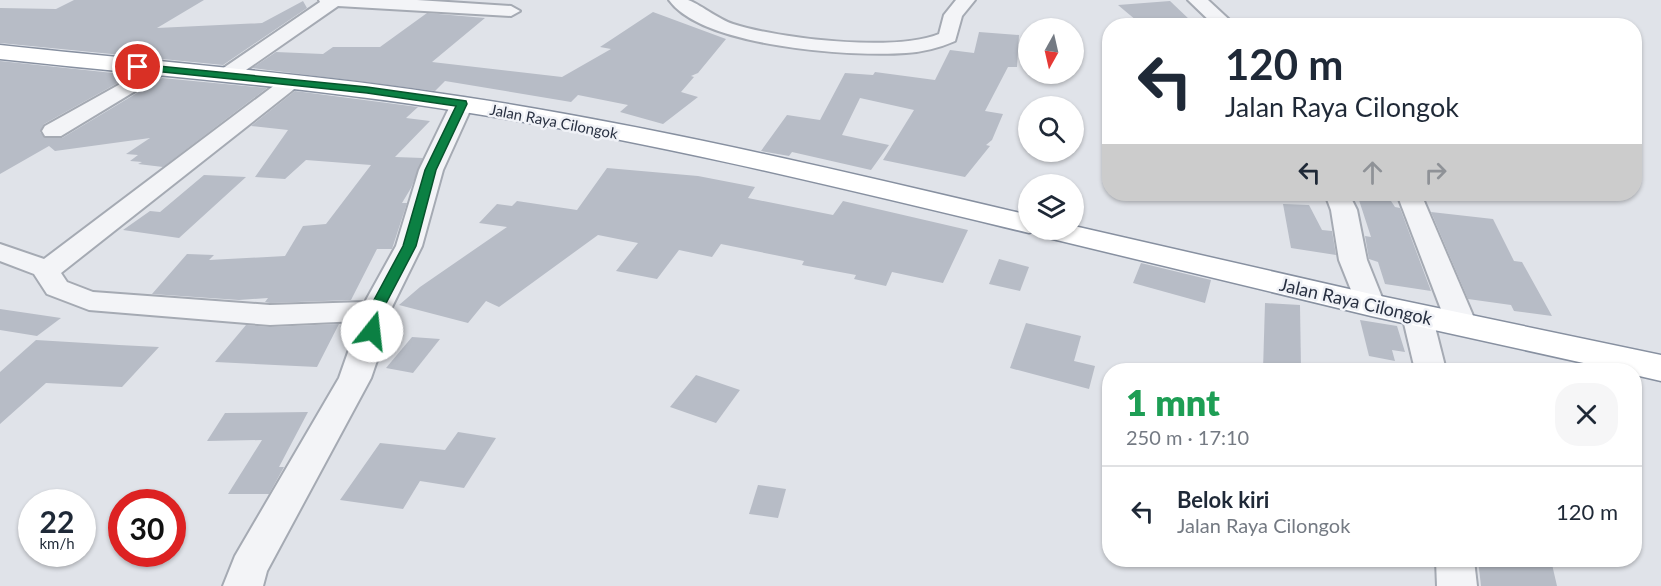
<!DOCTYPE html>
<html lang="id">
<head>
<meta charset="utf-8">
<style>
  body { margin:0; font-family:Lato,sans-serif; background:#f6f6f7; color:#1f2937; height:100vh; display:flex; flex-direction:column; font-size:22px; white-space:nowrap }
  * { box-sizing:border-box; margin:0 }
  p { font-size:20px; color:#747a83 }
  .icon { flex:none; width:33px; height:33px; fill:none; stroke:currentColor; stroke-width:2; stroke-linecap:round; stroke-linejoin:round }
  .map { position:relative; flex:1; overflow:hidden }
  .sheet { position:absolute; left:1102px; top:363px; width:540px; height:204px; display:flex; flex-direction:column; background:#fff; border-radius:24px; box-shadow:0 2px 4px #0004 }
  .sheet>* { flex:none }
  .guide { position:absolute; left:1102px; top:18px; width:540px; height:183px; border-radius:24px; box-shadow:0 2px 4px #0004; background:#fff; color:#1f2937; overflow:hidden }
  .needle { width:39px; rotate:188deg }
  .tools { position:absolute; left:1018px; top:18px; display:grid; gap:12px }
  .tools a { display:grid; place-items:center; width:66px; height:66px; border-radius:50%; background:#fff; box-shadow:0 2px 4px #0004; font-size:30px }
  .speed { position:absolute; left:18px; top:489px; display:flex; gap:12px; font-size:30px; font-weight:700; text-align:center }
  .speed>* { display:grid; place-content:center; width:78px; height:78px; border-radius:50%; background:#fff; box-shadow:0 2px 4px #0004; line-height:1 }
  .speed small { font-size:15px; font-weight:400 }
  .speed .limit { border:9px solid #d22; background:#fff; color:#111 }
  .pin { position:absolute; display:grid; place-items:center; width:51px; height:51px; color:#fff; margin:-26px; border:3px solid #fff; border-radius:50%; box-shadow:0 2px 6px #0007 }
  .me { position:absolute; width:66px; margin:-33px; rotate:16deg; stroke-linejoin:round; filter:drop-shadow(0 0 4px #0008) }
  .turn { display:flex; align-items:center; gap:21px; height:126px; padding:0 24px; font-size:27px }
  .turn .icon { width:78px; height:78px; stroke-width:2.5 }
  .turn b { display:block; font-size:42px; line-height:51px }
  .lanes { display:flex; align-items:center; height:57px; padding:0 24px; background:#0003; justify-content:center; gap:30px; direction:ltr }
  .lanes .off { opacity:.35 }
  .round { display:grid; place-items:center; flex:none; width:63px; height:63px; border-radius:24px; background:#f6f6f7 }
  .overview { display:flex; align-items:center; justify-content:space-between; height:102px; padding:0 24px }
  h1 { font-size:36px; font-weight:800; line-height:45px; color:#1e9e55 }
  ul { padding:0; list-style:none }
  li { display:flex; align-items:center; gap:18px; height:90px; padding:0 24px; border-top:2px solid #e0e1e3 }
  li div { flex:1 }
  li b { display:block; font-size:22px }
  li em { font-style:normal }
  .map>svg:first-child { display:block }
  .building { fill:#b7bcc6 }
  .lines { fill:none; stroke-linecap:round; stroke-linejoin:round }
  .minor-casing { stroke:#a5aab3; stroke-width:4 }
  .highway-casing { stroke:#8790a0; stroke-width:3 }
  .minor { fill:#f3f4f7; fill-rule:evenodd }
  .highway { fill:#fff; fill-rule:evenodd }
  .route { fill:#0b8043; stroke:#07532c; stroke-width:1.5 }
  .labels { text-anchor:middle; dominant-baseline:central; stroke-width:5; stroke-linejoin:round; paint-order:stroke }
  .far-street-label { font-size:15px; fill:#283041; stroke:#f0f2f7 }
  .street-label { font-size:18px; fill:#283041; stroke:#f0f2f7 }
</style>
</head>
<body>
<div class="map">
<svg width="1661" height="586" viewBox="0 0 1661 586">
  <rect width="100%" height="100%" fill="#e0e3e9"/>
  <g class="building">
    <path d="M74,0H204L157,28L262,23L303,1L307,8L223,65L0,43V8L56,9Z"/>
    <path d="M1170,1L1191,21L1143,26L1118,5Z"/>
    <path d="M653,12L726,39L698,73L691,76L694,77L681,92L698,97L663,124L620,112L628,105L578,95L571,102L445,81L435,91L252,68L276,52L323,54L333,47H380L427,13L485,18L432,62L562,77L611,49L600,47Z"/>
    <path d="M979,32L1019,35L1017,67H1008L985,111L1003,114L992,140L986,145L990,146L965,177L883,160L914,110L860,98L842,135L889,145L871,170L792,152L789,156L761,151L787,115L820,120L845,73L873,75L875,72L935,80L950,50L974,53Z"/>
    <path d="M0,61L132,75L44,124L40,132L45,138H62L162,78L267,88L163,167L138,164L142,162L130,161L138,155L126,154L150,138L55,151L49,146L0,174Z"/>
    <path d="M295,91L418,107L406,118L430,121L395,157L423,158L411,188L402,203H407L392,249H377L351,300L270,303L265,302L268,298L239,300L152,294L187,254L214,255L209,260L285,256L303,226L326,224L371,165L306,160L285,179L255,177L288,130L251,126Z"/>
    <path d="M607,168L698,176L755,187L748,198L833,215L843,201L968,230L943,283L892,272L886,286L854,279L856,275L802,265L804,261L721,244L712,257L679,250L657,279L616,271L638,243L598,235L499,307L486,301L468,323L399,305L420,287L507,227L479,223L497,204L512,206L517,201L577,210Z"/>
    <path d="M204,175L246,177L179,238L123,230L150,211L160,212Z"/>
    <path d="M1358,197L1389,198L1395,207L1400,208L1431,291L1385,284L1378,262L1369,259L1365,236L1371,237Z"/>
    <path d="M1283,204L1309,205L1322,230L1332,231L1336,255L1291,248Z"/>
    <path d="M1431,212L1493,219L1514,261L1522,262L1552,316L1514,311L1511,305L1468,299Z"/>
    <path d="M999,259L1029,267L1020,291L989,284Z"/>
    <path d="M1141,263L1211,280L1205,303L1133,283Z"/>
    <path d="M1265,303L1300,305L1301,370H1263Z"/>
    <path d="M0,309L61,318L37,336L0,330Z"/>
    <path d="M1360,320L1397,326L1405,352L1392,350L1395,361L1369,356Z"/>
    <path d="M1026,323L1081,336L1074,361L1095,366L1089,389L1010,368Z"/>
    <path d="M339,324L317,367L215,362L246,325L270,327Z"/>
    <path d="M412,337L440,339L413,373L386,368Z"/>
    <path d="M36,340L119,345L159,347L122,387L46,383L0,424V372Z"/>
    <path d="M696,375L740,390L716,423L670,407Z"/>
    <path d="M308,412L279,467H284L269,494H228L262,440L207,441L225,413Z"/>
    <path d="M458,432L496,438L464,488L420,481L403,509L340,500L380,443L445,450Z"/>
    <path d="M758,485L786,489L778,518L749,514Z"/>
    <path d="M1478,560H1551L1557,586H1481Z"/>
  </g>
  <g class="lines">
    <g class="minor-casing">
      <g id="minor">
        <path d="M319,0H417L511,6L520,11L511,16L338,6L233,79H219L216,75L219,71L320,2Z"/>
        <path d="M669,0C675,0 682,0 688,0C698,3 718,19 733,24C779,39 895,52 939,34L944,15L956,0H975L962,16L955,41C939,48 923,52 906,53C852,57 702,47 669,0Z"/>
        <path d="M1188,0H1208L1236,26H1215Z"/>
        <path d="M158,63L165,65L168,69L165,73L61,136H45L42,131L45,126Z"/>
        <path d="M291,76L298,78L301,82L298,86L61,273L67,282L93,292L270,305L365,302L396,246L419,170L451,104L454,99H470L473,104L443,170L422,246L390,311L387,331L371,378L267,571L263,586H223L235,556L339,378L359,321L270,325L89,310L47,294L34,274L0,261V244L44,259L284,78Z"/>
        <path d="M1325,194H1349L1357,210L1367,260L1385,305L1381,312L1371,314L1361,312L1357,305L1339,260L1331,210Z"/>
        <path d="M1397,194H1421L1477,325L1472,332L1462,335L1452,332L1447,325Z"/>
        <path d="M1417,305L1427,308L1432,315L1446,370H1415L1402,315L1407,308Z"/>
        <path d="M1436,560H1474L1477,586H1437Z"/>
      </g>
    </g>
    <g class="highway-casing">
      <path id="highway" d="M0,45C155,62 310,73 464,97C654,126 842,171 1029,215V230H1074V226L1371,294L1661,355V381L1635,375V370H1615L1371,316L1040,236L1037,231L1029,233C842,188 655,142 464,112C311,87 155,76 0,59Z"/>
    </g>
    <use href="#minor" class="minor"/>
    <use href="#highway" class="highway"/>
  </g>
  <path class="route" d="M138,64L367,87L466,101L467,104L436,170L416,246L382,311L377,334L372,336L365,331L368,311L403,246L425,170L456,106L367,93L134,69V65Z"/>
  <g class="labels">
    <g class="far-street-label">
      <text transform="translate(554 121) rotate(11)">Jalan Raya Cilongok</text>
    </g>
    <g class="street-label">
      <text transform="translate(1356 301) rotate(13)">Jalan Raya Cilongok</text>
    </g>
  </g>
</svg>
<div class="tools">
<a><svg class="needle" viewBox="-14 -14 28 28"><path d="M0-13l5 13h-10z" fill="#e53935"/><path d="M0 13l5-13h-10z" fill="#747a83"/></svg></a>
<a><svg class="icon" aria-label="search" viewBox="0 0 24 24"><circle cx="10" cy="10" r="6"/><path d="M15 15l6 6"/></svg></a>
<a><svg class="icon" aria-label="layers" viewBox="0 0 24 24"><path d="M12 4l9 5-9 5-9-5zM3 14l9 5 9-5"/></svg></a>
</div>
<div class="speed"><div>22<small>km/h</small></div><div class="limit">30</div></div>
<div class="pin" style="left:138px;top:67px;background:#d93025"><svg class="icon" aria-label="arrive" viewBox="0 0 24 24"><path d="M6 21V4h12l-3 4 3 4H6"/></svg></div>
<svg class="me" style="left:372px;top:331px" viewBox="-20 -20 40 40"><circle r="19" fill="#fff"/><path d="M0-13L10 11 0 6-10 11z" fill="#0b8043"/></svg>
<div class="guide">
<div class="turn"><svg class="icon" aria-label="left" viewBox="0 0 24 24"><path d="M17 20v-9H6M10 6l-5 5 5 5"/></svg><div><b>120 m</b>Jalan Raya Cilongok</div></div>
<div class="lanes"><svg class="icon" aria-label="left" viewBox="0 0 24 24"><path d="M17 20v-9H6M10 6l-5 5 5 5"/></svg><svg class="icon off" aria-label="ahead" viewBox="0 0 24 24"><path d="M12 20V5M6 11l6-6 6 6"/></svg><svg class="icon off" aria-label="right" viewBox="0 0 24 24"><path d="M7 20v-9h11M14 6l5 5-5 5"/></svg></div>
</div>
<section class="sheet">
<div class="overview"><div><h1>1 mnt</h1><p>250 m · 17:10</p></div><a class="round"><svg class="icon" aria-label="close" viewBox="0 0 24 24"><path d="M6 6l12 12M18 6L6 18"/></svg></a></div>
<ul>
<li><svg class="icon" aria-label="left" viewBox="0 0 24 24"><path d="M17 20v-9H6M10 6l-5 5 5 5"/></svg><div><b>Belok kiri</b><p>Jalan Raya Cilongok</p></div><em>120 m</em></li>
</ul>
</section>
</div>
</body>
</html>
